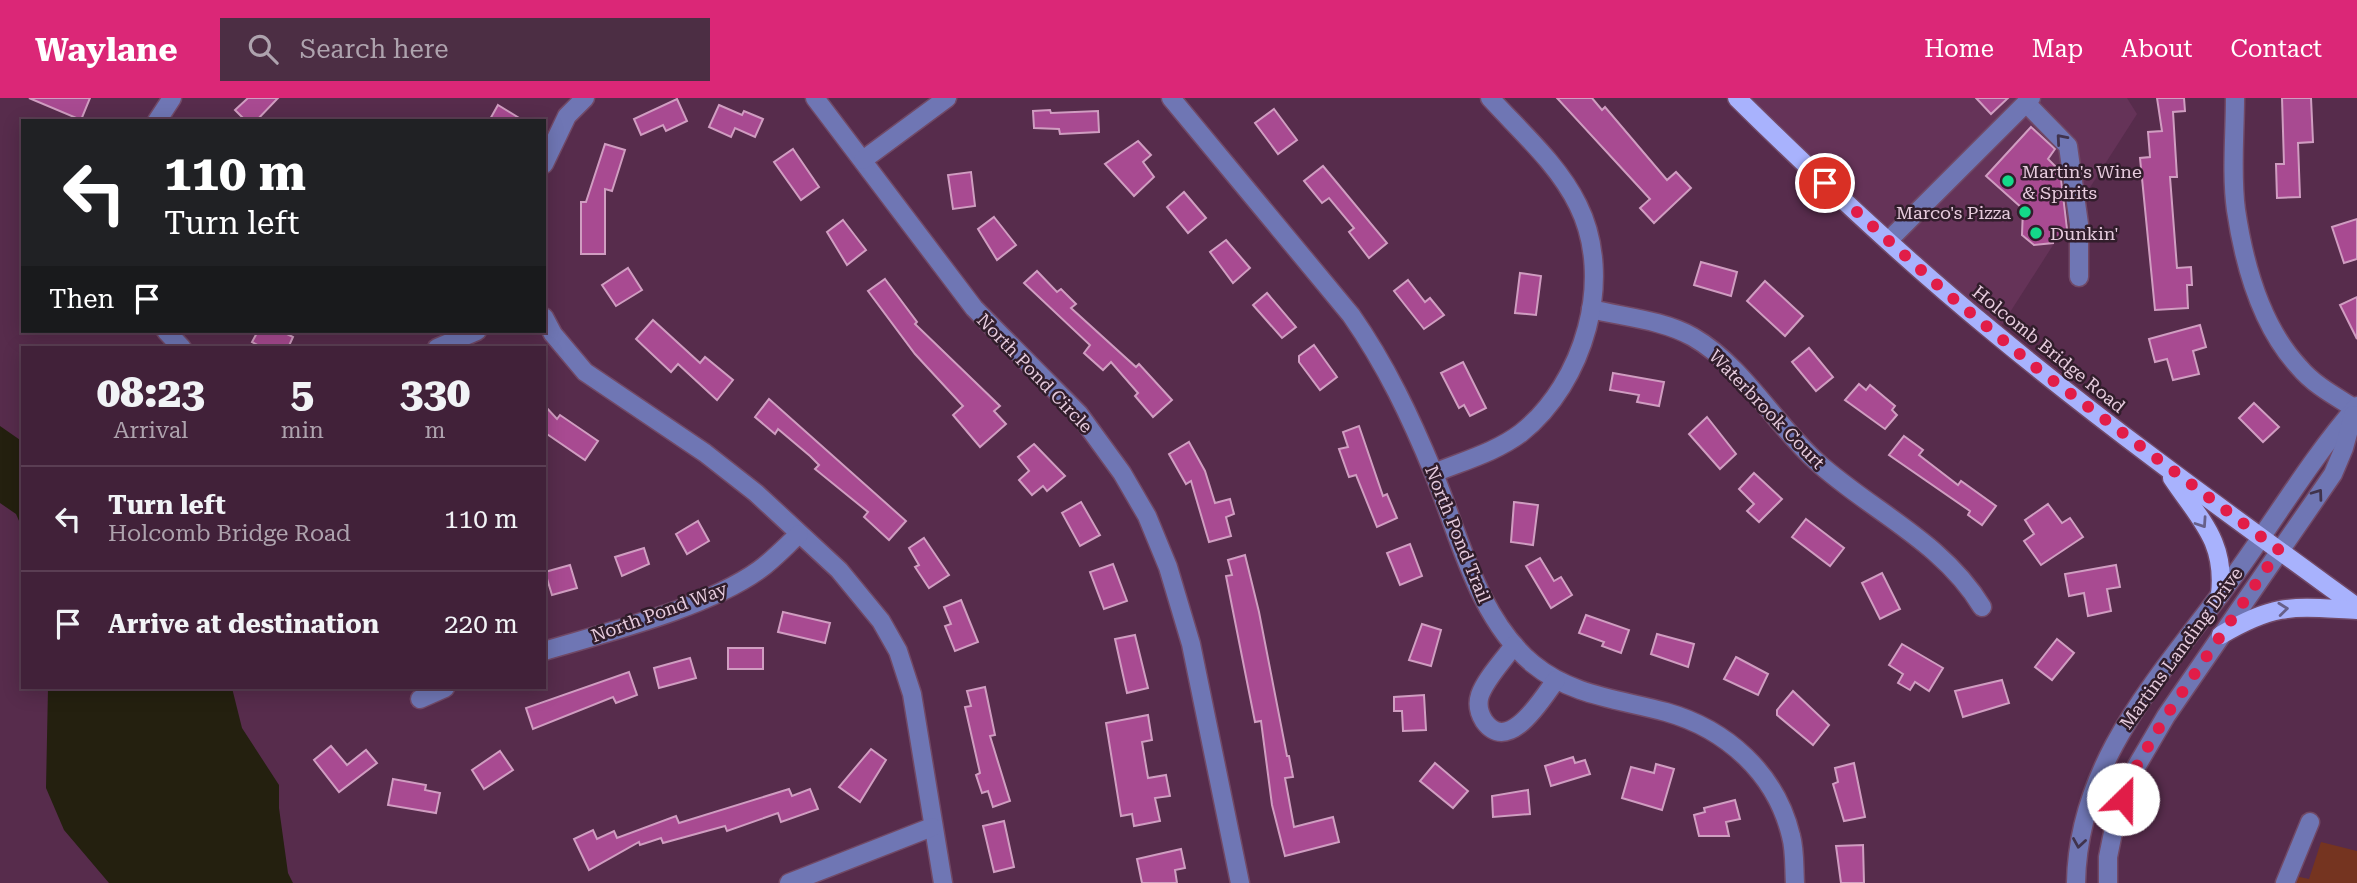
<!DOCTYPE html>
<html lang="en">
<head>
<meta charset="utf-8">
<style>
  body { margin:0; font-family:"Roboto Serif",serif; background:#4c2e44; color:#f1f3f6; height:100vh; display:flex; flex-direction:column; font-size:26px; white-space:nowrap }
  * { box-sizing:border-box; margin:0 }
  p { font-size:23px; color:#aea3ae }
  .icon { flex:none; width:38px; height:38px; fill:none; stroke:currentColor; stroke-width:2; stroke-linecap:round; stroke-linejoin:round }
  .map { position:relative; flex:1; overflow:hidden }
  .sheet { position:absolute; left:21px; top:248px; width:525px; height:343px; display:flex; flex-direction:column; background:#412139; border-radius:0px; box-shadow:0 4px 18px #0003,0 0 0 2px #5a3e53 }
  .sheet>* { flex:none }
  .top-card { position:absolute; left:21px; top:21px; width:525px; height:214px; border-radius:0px; box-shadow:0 4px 18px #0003,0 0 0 2px #5a3e53; background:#202124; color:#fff; overflow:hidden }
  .pin { position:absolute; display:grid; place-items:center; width:60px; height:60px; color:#fff; margin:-30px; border:4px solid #fff; border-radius:50%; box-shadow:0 2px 7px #0007 }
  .me { position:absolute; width:77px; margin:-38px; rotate:23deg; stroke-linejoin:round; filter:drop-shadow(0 0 5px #0008) }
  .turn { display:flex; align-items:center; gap:24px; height:147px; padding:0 28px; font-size:32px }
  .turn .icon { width:91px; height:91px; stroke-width:2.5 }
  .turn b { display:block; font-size:49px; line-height:60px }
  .then { display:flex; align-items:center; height:66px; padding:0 28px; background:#0003; gap:14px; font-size:26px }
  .eta { display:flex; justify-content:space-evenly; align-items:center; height:119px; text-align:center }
  .eta b { font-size:42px; font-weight:800; line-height:49px }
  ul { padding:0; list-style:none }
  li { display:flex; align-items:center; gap:21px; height:105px; padding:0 28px; border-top:2px solid #5a3e53 }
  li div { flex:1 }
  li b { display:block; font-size:26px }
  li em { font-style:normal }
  header { display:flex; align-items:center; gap:42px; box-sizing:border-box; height:98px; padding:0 35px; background:#db2777; color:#fff }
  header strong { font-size:33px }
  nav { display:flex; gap:38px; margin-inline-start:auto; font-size:24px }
  .search { width:490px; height:63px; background:#4c2e44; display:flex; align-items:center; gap:18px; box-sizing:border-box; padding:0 24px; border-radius:0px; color:#aea3ae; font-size:26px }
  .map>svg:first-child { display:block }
  .built { fill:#653358 }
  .green { fill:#753420 }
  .water { fill:#24200f }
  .building { fill:#a84a91; stroke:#d09dc1; stroke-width:2 }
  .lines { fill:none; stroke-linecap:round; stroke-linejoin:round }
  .minor-casing { stroke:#714966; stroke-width:21 }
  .major-casing { stroke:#714966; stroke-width:21 }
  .minor { stroke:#6f76b4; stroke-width:18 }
  .major { stroke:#a8b2fd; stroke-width:18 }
  .oneway { stroke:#40334d }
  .oneway2 { stroke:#67608a }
  .route { stroke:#e11d48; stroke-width:12; stroke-dasharray:0 21.6 }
  .poi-dot { fill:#14d989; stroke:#311d2b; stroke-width:2.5 }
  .labels { text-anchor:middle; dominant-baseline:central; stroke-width:5; stroke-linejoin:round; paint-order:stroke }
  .poi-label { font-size:18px; fill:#e6cbdd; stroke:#311d2b; text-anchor:start }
  .street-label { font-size:18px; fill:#e6cbdd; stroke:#311d2b }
</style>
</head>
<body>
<header>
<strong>Waylane</strong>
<div class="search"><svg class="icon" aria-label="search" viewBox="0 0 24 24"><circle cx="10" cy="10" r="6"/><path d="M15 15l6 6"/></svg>Search here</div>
<nav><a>Home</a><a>Map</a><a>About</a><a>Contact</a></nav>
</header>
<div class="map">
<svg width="2357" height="785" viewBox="0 0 2357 785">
  <rect width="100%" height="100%" fill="#572c4c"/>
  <path class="built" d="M1736,0H2127L2137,16L1998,233L1883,153Z"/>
  <path class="green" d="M2321,744L2357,753V785H2291L2295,778L2309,781Z"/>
  <g class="water">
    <path d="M0,328L23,344V432L16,416L0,405Z"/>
    <path d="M48,590H232L242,630L279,687V710L288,775L293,785H109L64,732L46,690Z"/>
  </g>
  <g class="building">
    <path d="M29,0H90L81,22Z"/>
    <path d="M248,0H278L256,23H246L235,12Z"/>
    <path d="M1557,0H1592L1602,12L1605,9L1667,82L1676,74L1691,90L1654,125L1640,110L1650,101Z"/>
    <path d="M1976,0H2008L1991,16Z"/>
    <path d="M2157,0H2184L2185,13L2173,14L2177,79H2170L2177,170L2191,169L2192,187H2187L2188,210L2155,212L2140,60L2150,59L2148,34L2162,33Z"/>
    <path d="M2282,0H2311L2313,44L2298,45L2300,99L2277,100L2276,66H2284Z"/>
    <path d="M677,1L687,23L666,33L663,27L641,37L634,21Z"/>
    <path d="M498,7L524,23H489Z"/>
    <path d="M719,7L742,17L744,13L763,21L755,39L735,30L731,39L709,29Z"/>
    <path d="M1274,11L1297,42L1278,56L1255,25Z"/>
    <path d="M1050,12L1051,15L1098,13L1099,34L1060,36L1059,31L1034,30L1033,13Z"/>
    <path d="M2031,29L2055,51L2048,61L2060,73L2068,139L2053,140V145L2034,147L2022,137L2023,111L1986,78Z"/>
    <path d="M1138,43L1151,57L1143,64L1154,79L1134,98L1105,66Z"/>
    <path d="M605,46L625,52L612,93L605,91V156H581V104H586Z"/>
    <path d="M793,51L819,89L801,102L774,64Z"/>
    <path d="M1323,68L1387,145L1369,160L1349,134L1354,130L1329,100L1322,105L1304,83Z"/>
    <path d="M971,74L975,108L953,111L948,77Z"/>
    <path d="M1184,94L1206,120L1188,135L1167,109Z"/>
    <path d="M994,119L1016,147L997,162L978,131Z"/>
    <path d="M2357,121V161L2344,165L2332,129Z"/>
    <path d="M843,122L866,152L847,167L827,134Z"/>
    <path d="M1226,142L1250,170L1233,185L1210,154Z"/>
    <path d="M1701,164L1737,174L1731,198L1694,187Z"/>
    <path d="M628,170L642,192L616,208L602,187Z"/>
    <path d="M1037,173L1057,194L1061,191L1076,206L1071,210L1136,269L1139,266L1172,302L1153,319L1135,298L1138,295L1111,264L1103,272L1084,255L1090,247L1024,185Z"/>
    <path d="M1520,175L1541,178L1536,217L1515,215Z"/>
    <path d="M885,181L917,224L915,226L1000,308L994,313L1006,326L980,349L953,317L963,308L915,256L868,193Z"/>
    <path d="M1408,182L1425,204L1430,200L1444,217L1424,231L1394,193Z"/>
    <path d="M1765,183L1803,218L1785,238L1747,203Z"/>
    <path d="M1267,195L1296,229L1282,240L1253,207Z"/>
    <path d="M2357,199V241L2340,207Z"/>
    <path d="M653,222L700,265L705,259L733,282L717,302L678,266L671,274L636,241Z"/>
    <path d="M2200,227L2206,249L2193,253L2199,276L2173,282L2167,261L2155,264L2149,241Z"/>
    <path d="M258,233H281L293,239L288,250H263L252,244Z"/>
    <path d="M1314,247L1337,279L1320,292L1299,264V258Z"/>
    <path d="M1809,250L1833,279L1816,293L1792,264Z"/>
    <path d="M1463,264L1486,310L1470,318L1464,307L1459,310L1441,275Z"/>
    <path d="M1613,275L1664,284L1659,308L1637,304L1639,297L1610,292Z"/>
    <path d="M1859,286L1866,292L1870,287L1895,308L1892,312L1897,317L1885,331L1845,302Z"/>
    <path d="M769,301L906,423L889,442L864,419L868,414L815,371L819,367L810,358L778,331L775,336L755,319Z"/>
    <path d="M2254,305L2279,329L2263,344L2239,320Z"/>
    <path d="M544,307L557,321L560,317L598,343L585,362L544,334Z"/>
    <path d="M1707,319L1736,356L1720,371L1689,336Z"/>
    <path d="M1359,328L1383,398L1387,396L1397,420L1377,429L1356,377L1349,379L1339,351L1348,349L1343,334Z"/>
    <path d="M1904,338L1923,352L1919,357L1958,387L1961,383L1996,408L1982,427L1968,417L1970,413L1889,357Z"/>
    <path d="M1189,344L1205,373L1215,405L1230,401L1234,416L1226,419L1231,438L1209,444L1191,383L1186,386L1169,356Z"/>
    <path d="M1034,346L1065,378L1047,393L1043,388L1032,397L1019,382L1029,373L1018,359Z"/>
    <path d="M1754,375L1782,401L1759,424L1747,413L1754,406L1739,391Z"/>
    <path d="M1081,404L1100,437L1080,448L1062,415Z"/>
    <path d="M1514,404L1538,407L1533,447L1511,444Z"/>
    <path d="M2048,406L2062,425L2070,420L2083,439L2041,467L2024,443L2034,436L2025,422Z"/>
    <path d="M1806,421L1844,450L1830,468L1792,439Z"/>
    <path d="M698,423L709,443L687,456L676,436Z"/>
    <path d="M924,440L949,477L929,490L915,469L919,467L909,450Z"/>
    <path d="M1410,446L1422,478L1400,487L1387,455Z"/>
    <path d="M644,450L649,466L622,478L615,459Z"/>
    <path d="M1245,457L1259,514L1287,658H1289L1293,679L1285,680L1294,729L1333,719L1339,744L1285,758L1272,707L1261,623L1255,624L1226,478L1232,477L1228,462Z"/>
    <path d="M1540,460L1554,483L1561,479L1572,497L1551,510L1526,468Z"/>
    <path d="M1113,466L1127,503L1104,511L1090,474Z"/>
    <path d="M570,467L577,490L552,497L545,474Z"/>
    <path d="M2116,467L2120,489L2107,491L2111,513L2088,518L2084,495L2069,498L2065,476Z"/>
    <path d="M1882,475L1900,511L1880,521L1862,485Z"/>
    <path d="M961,502L978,544L955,553L945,528L951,526L944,509Z"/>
    <path d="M783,514L830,525L825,545L778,534Z"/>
    <path d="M1586,517L1629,532L1621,555L1602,548L1604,544L1579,535Z"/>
    <path d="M1422,526L1441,532L1431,568L1409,562Z"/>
    <path d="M1657,536L1694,546L1688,569L1651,556Z"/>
    <path d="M1135,537L1148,590L1127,595L1115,541Z"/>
    <path d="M2057,541L2074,555L2052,582L2035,569Z"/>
    <path d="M1902,546L1943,570L1929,593L1915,584L1910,592L1898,585L1903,576L1889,567Z"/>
    <rect x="728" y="550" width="35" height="21"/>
    <path d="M1736,559L1768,576L1758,597L1724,581Z"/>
    <path d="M690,560L696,580L659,590L654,570Z"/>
    <path d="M629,574L637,597L616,605L613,599L533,631L526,610Z"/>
    <path d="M2002,582L2009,605L1963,619L1955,593Z"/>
    <path d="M985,589L995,637L990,638L1010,703L993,709L988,693L982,695L976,677L980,675L965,609L971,608L967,593Z"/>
    <path d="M1793,593L1829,627L1813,647L1777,617V612Z"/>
    <path d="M1424,597L1426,632L1403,633L1402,613H1394V599Z"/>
    <path d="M1148,617L1152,642L1142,644L1148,680L1166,677L1170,698L1155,700L1160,723L1134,728L1132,716L1121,718L1106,625Z"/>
    <path d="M331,648L347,667L366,652L377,665L339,694L314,662Z"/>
    <path d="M871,651L886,662L860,704L839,689Z"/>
    <path d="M500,653L513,672L484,691L472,672Z"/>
    <path d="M1573,659L1575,665L1585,662L1590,676L1551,688L1545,668Z"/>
    <path d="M1435,665L1468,693L1453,710L1420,683Z"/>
    <path d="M1854,665L1865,719L1844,723L1833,686L1838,684L1835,670Z"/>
    <path d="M1656,666L1674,671L1662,712L1622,700L1631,669L1654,675Z"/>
    <path d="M393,681L426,687L425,692L440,695L436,715L388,707Z"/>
    <path d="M789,691L792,698L810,691L818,711L781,724L778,715L727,733L725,728L663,745L661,740L640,747L639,744L589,772L574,741L593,732L597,741L614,733L617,740L676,718L679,725Z"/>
    <path d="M1528,692L1530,716L1493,719L1492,698Z"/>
    <path d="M1735,702L1740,721L1726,724L1729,738H1699L1694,717L1705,714L1704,710Z"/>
    <path d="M1004,723L1014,769L994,774L983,728Z"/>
    <path d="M1863,747L1864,785H1841L1836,748Z"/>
    <path d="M1181,751L1185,770L1175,772L1177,785H1142L1137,761Z"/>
  </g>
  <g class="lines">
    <g class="minor-casing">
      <g id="minor">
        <path d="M815,0L974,210L1079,316L1122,375L1147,418L1168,469L1191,546L1240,785"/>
        <path d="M1171,0L1351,217C1386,267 1411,320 1434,376C1460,440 1478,520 1533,566C1572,598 1619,601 1666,614C1726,631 1776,675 1791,738C1795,752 1794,770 1795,785"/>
        <path d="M2235,0C2235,36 2231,76 2236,112C2244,166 2261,228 2299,269C2314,287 2335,298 2354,310"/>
        <path d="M2026,5L2068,48L2079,126V179"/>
        <path d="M157,23L172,0"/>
        <path d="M863,62L947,0"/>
        <path d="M544,66L567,18L585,0"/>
        <path d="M1888,143L2031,0"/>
        <path d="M1591,211C1624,219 1663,222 1693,239C1743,268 1773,324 1816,363C1871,413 1942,443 1982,509"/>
        <path d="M544,219L553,236L585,274L705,355L756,395L839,472L881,523L898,553L912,596L943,785"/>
        <path d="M166,233L182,250"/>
        <path d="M437,250L477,233"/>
        <path d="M1434,375C1463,363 1496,354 1521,335C1584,285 1615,181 1578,107C1558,66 1521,34 1490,0"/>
        <path d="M1514,547C1504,562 1486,580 1480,597C1477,606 1479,615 1484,623C1509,658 1543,599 1556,582"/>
        <path d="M544,553C608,534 706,510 759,472C773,462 786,448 799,436"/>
        <path d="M420,601L445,590"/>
        <path d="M789,785L932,729"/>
        <path d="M2076,785C2078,657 2169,569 2239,471C2278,417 2313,358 2357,308"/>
        <path d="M2108,785V759L2116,720L2129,681L2166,618L2333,376L2344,350L2353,317"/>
        <path d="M2285,785L2310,724"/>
      </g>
    </g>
    <g class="major-casing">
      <g id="major">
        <path d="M1737,0C1819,81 1903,160 1992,233C2110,331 2233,419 2357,509"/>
        <path d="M2172,380C2200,422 2226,443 2220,497"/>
        <path d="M2221,537C2277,504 2294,509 2357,512"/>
      </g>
    </g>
    <use href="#minor" class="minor"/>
    <use href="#major" class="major"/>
  </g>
  <defs><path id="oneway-chevron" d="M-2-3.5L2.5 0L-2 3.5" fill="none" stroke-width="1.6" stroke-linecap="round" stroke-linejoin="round" transform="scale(1.75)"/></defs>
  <g class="oneway">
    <use href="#oneway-chevron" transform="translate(2061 41) rotate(-131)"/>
    <use href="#oneway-chevron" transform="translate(2318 396) rotate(-54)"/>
    <use href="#oneway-chevron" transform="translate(2079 745) rotate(99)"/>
  </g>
  <g class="oneway2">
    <use href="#oneway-chevron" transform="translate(2202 425) rotate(56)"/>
    <use href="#oneway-chevron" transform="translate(2283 511) rotate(-6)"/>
  </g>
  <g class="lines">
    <path class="route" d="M1825,85L1943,192L2039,272L2279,452L2166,618L2129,681L2123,701"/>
  </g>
  <g class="poi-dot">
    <circle cx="2008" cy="83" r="7"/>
    <circle cx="2025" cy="114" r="7"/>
    <circle cx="2036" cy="135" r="7"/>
  </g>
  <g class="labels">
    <g class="poi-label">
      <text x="2022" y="73">Martin's Wine<tspan x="2022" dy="21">&amp; Spirits</tspan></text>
      <text x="2011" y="114" text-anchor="end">Marco's Pizza</text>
      <text x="2050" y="135">Dunkin'</text>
    </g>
    <g class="street-label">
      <text transform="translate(2049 251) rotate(39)">Holcomb Bridge Road</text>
      <text transform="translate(1035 275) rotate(46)">North Pond Circle</text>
      <text transform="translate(1767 311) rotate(46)">Waterbrook Court</text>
      <text transform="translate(1458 436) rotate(68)">North Pond Trail</text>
      <text transform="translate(659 514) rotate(-20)">North Pond Way</text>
      <text transform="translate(2181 550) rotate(-54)">Martins Landing Drive</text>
    </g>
  </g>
</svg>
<div class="pin" style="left:1825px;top:85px;background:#d93025"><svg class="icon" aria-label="arrive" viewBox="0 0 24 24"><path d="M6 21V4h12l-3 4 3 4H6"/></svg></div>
<svg class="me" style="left:2123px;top:701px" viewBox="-20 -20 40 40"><circle r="19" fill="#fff"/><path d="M0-13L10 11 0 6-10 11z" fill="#e11d48"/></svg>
<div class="top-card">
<div class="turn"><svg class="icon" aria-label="left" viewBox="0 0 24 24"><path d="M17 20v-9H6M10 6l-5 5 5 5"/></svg><div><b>110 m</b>Turn left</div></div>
<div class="then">Then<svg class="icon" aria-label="arrive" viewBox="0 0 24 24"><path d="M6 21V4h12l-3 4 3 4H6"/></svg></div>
</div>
<section class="sheet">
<div class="eta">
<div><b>08:23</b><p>Arrival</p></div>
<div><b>5</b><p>min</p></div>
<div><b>330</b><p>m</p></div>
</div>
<ul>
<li><svg class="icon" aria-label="left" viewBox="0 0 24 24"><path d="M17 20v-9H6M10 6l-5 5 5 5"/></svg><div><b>Turn left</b><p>Holcomb Bridge Road</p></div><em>110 m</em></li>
<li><svg class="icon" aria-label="arrive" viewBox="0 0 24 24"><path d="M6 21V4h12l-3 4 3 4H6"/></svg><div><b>Arrive at destination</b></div><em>220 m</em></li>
</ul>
</section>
</div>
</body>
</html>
